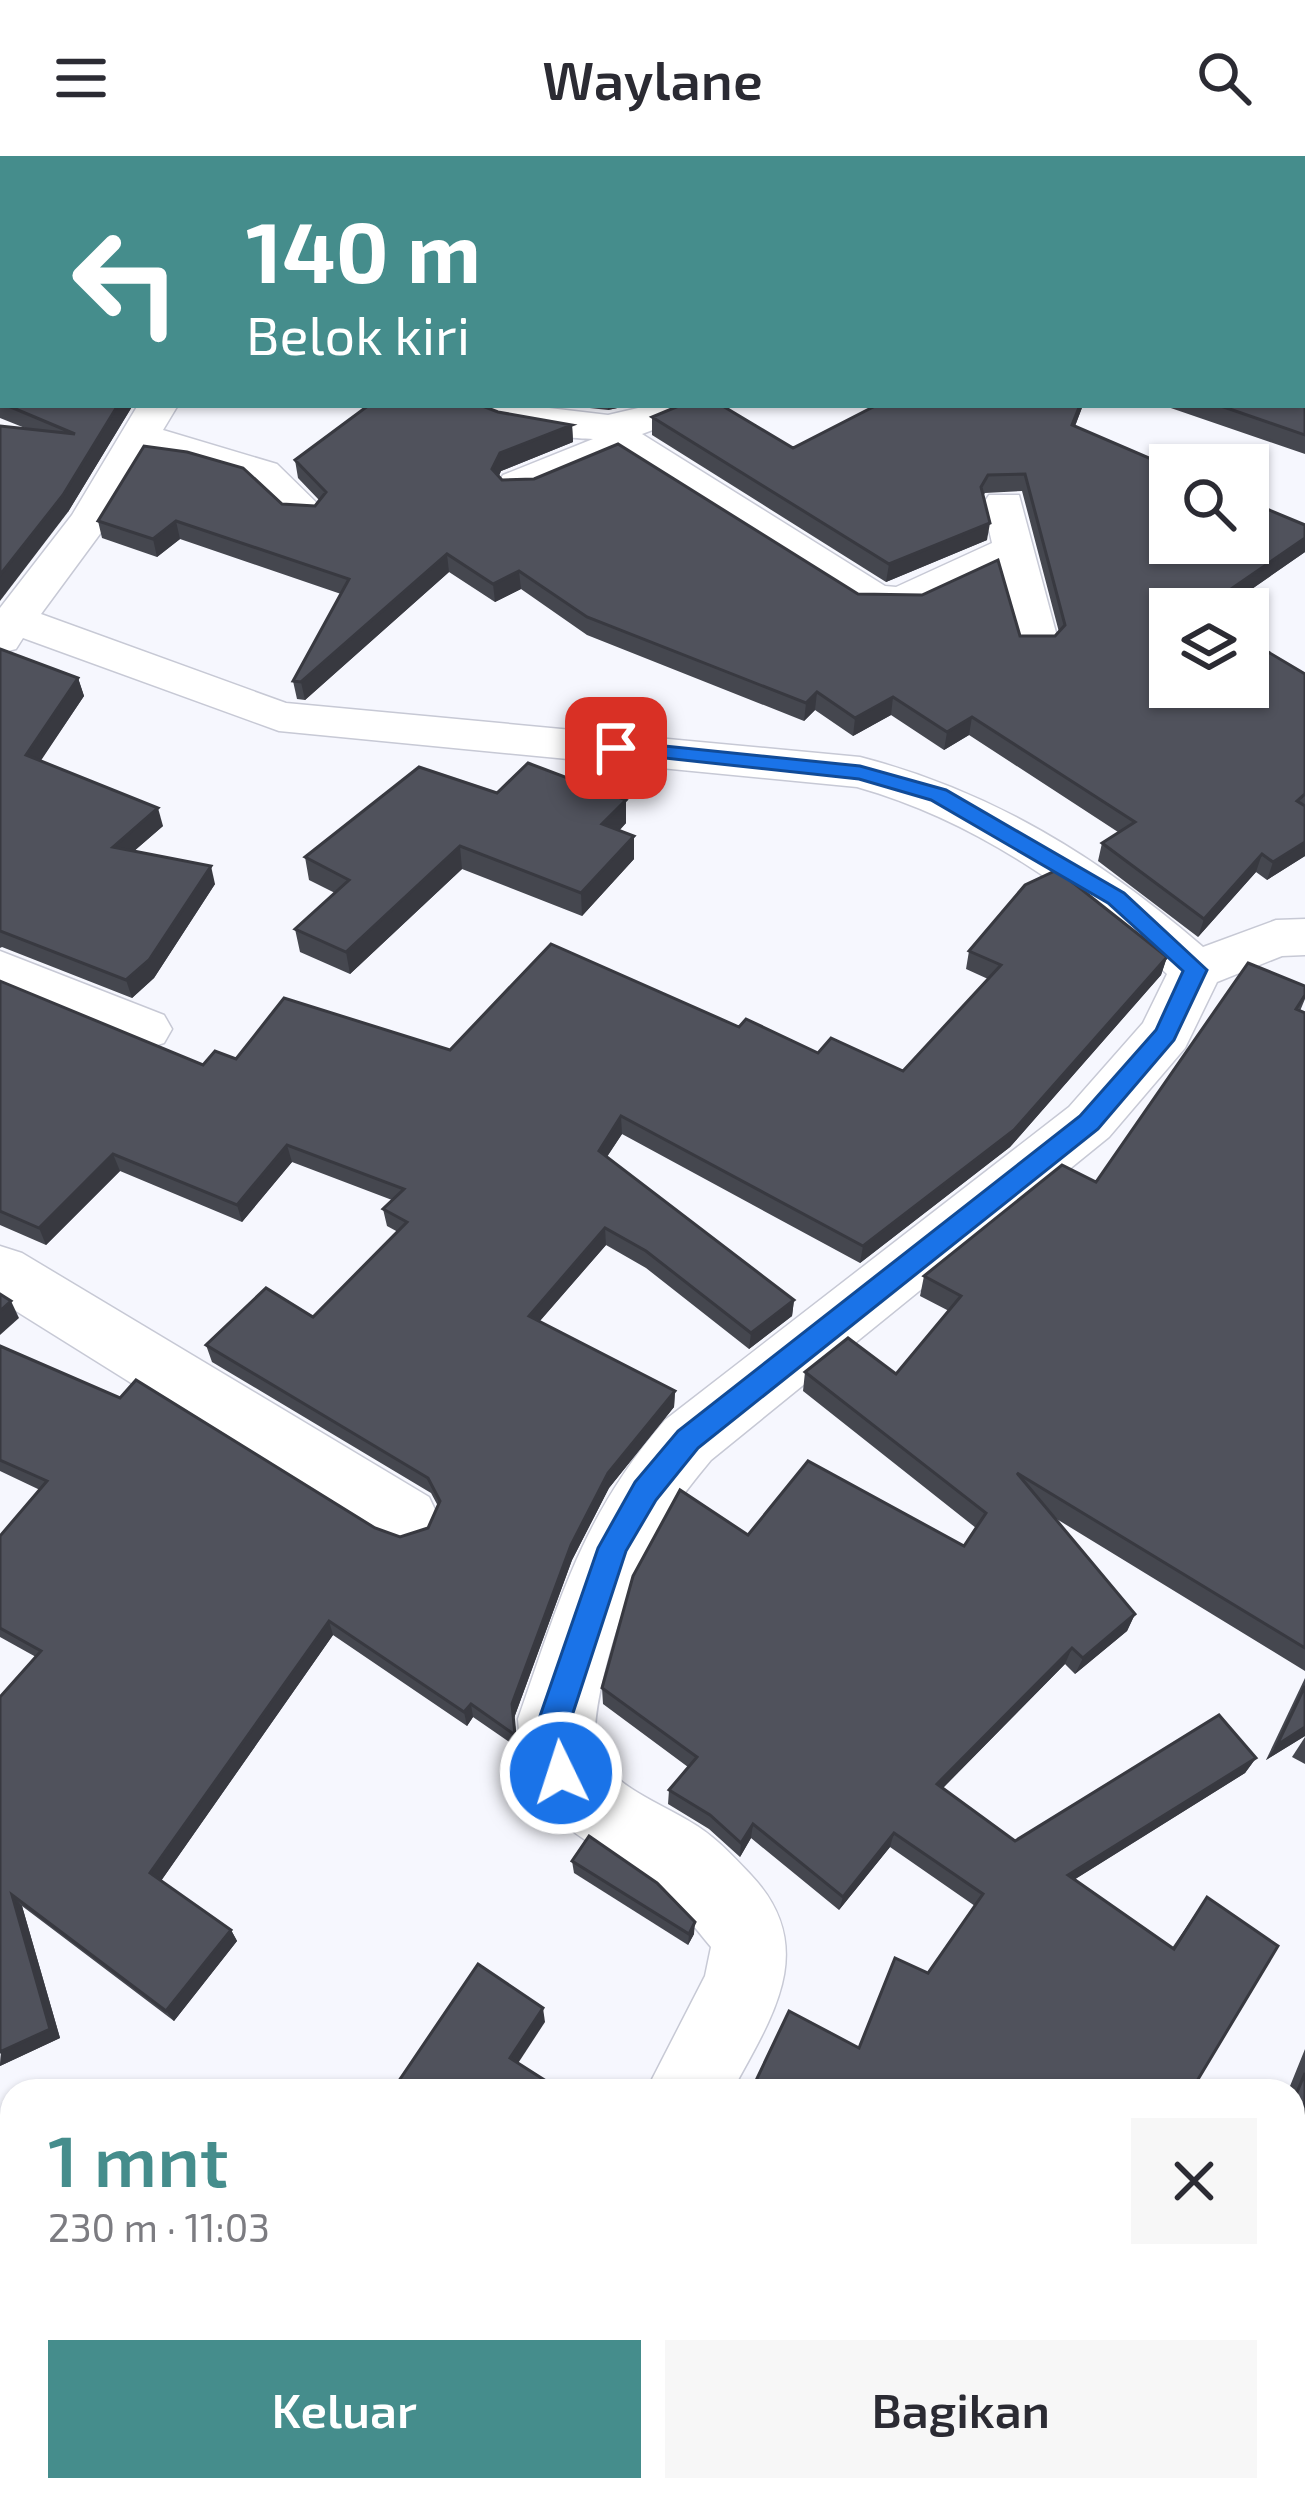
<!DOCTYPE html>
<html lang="id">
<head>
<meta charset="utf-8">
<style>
  body { margin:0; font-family:"Exo 2",sans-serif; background:#f7f7f7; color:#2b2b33; height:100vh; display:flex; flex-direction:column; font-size:45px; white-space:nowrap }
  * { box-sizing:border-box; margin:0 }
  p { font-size:39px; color:#7c7c81 }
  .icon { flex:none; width:66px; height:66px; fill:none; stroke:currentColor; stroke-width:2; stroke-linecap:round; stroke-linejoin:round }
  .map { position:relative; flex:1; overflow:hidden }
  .details { position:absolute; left:0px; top:1923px; width:1305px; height:423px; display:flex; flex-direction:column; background:#fff; border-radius:36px 36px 0 0; box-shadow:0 3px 9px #0004 }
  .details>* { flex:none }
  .banner { position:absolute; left:0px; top:0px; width:1305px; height:252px; box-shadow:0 3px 9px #0004; background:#458d8c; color:#fff; overflow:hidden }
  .buttons { position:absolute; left:1149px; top:288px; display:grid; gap:24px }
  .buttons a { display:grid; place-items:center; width:120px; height:120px; border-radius:0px; background:#fff; box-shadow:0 3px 9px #0004; font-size:60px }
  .pin { position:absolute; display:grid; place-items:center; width:102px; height:102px; color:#fff; margin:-51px; border-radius:24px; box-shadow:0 6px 18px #0006 }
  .me { position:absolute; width:132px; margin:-66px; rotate:356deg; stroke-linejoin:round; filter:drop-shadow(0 0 9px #0008) }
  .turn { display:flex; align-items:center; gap:42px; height:252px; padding:0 48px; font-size:54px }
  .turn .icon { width:156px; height:156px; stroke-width:2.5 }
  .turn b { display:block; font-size:84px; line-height:102px }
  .round { display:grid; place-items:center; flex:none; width:126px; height:126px; border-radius:0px; background:#f7f7f7 }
  .headline { display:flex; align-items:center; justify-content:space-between; height:204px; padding:0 48px }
  h1 { font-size:72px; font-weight:600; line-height:90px; color:#458d8c }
  .cta { display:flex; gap:24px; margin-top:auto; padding:24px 48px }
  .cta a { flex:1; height:138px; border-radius:0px; background:#458d8c; color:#fff; font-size:48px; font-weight:600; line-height:138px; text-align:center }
  .cta a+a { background:#f7f7f7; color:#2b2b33 }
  header { display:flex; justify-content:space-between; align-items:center; height:156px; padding:0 48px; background:#fff; font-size:54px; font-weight:600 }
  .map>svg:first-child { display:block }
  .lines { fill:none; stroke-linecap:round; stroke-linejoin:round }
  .minor-casing { stroke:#c7c9d5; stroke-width:3 }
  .minor { fill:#fff; fill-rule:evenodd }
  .wall { fill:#45474f }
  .shaded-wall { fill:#383940 }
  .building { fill:#50525c; stroke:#383940; stroke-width:3 }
  .route { fill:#1a73e8; stroke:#114b97; stroke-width:3 }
</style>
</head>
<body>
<header><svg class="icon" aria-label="menu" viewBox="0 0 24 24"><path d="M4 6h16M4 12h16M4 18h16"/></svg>Waylane<svg class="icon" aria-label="search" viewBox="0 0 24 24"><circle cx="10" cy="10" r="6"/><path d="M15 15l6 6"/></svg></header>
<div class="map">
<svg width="1305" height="2345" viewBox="0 0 1305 2345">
  <rect width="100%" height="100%" fill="#f6f7fe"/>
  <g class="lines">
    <g class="minor-casing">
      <g id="minor">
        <path d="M138,249H178L163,274L277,308L324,354L318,363H288L249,326L150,296L111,363L41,458L286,547L860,601C992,635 1100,702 1203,791L1276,764L1305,763V799L1282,800L1217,826L1185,892L1109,981L711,1304C687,1333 666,1360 648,1393C629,1428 579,1572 600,1603C620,1633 659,1647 689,1665C715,1680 731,1698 751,1719C820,1792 772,1861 732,1935H646L705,1820L711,1791C695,1772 679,1750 660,1735C588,1676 525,1674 518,1563C559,1446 582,1360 665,1264L1069,951L1143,867L1167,818C1076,736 977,665 857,631L279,575L23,482L16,493L0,497V452L72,359Z"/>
        <path d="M459,249H524L608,259L651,249H704L698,257L642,278L885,430L896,431L992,387L983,348L989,339H1019L1058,484L1051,494H1019L998,416L918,453L859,452L619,301L533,337H503L497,328L503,319L593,283C566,283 474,270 459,249Z"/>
        <path d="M0,795L164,859L172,873L164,887L144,893L0,835Z"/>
        <path d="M0,1090L22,1097L429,1341L439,1362L429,1383L405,1392L381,1383L0,1145Z"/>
        <path d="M1293,2073L1305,2078V2168L1293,2163Z"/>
        <path d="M461,2334H555L551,2345H457Z"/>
      </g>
    </g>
    <use href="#minor" class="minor"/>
  </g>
  <g class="wall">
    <path d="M0,0H1305V298L1162,249H1302V3H3V249H133L68,356L25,272L0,262Z"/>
    <path d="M562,249H631L608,254Z"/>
    <path d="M877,249H1083L1075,270L1305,369V396L1223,453H1170L1305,518V700L1267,724L1256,716L1198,781L1098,705L1102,687L1118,676L969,579L944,594L891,559L853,580L815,554L804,565L587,479L521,433L495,446L449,416L305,544L297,543L293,525L341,438L180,383L157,401L102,382L98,365L282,348L315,350L319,344L298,322L295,304L498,256L572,269L573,286L501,315L499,320L502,324L858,438L1020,480H1055L1059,476L1022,335L985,337L983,340L987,384L886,426L652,279V261L793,292Z"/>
    <path d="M0,493L78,522L84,540L40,605L163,670L134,695L215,728L154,822L132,842L2,791L0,792Z"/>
    <path d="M497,637L626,644V667L619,675L634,703L582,760L462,713L350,818L300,796L295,773L335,737L309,724L305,701Z"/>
    <path d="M969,795L1167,801L1161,819L1010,991L860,1107L622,978L607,1001L794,1144L792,1160L749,1193L646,1112L606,1089L540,1165L675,1235L674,1251L609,1332L572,1404L514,1562L518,1592L473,1561L467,1570L333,1479L161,1725L231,1774L237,1785L174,1865L22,1750L60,1882L0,1910L36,1501L0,1481V1380L40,1334L0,1315V1190L375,1372L400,1381L428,1372L438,1350L431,1337L212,1206L206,1189L313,1161L398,1076L387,1070L383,1053L392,1044L292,1006L242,1066L120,1015L46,1089L0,1069V825L203,909L236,903L450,894L739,871L818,897L903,915L988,823L966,813Z"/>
    <path d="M1305,830V843L1300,855L1305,857V1515L1055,1362L1135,1458L1127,1475L1075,1518L1065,1508L942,1633L1015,1685L1256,1602L1245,1617L1075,1723L1172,1792L1207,1741L1278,1790L859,1892L928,1817L975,1750L890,1691L839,1754L751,1682L740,1701L709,1673L668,1648L669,1634L688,1611L603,1548L602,1532L748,1379L964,1390L976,1372L803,1235L805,1216L896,1218L949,1155L920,1140L924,1120L1096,1026Z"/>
    <path d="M1305,1522V1580L1266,1604Z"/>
    <path d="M1305,1581V1608L1292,1601Z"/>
    <path d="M572,1705L694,1778L688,1789L574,1717Z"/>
    <path d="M1305,1893V2047L1293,2040V1935H1288Z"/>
    <path d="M933,2334H1293L1305,2345H954Z"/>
  </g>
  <g class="shaded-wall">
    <path d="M118,249H133L68,356L0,445V419Z"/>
    <path d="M608,249H631L608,254Z"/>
    <path d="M1080,249H1083L1069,286L1072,269Z"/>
    <path d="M572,269L573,286L501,315L493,331L492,313L500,297Z"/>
    <path d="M176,365L180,383L157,401L153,383Z"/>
    <path d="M990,367L987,384L886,426L889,408Z"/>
    <path d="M1305,382V396L1223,453H1202Z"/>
    <path d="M447,398L449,416L305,544L301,526Z"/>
    <path d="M519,415L521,433L495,446L493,428Z"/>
    <path d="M78,522L84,540L32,618L26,599Z"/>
    <path d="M817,536L815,554L804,565L806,547Z"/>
    <path d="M893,541L891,559L853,580L855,562Z"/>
    <path d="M972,561L969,579L944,594L947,576Z"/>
    <path d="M626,644V667L603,691L602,668Z"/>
    <path d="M158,652L163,670L118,709L113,691Z"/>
    <path d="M634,680V703L582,760L581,737Z"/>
    <path d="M1305,686V700L1267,724L1273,706Z"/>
    <path d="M460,690L462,713L350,818L346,796Z"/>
    <path d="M1262,698L1256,716L1198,781L1204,763Z"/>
    <path d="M211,710L215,728L154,822L132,842L126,824Z"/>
    <path d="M1167,801L1161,819L1010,991L860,1107L863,1090Z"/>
    <path d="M621,960L622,978L599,1012V995Z"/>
    <path d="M287,989L292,1006L242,1066L237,1049Z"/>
    <path d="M113,998L120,1015L46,1089L39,1072Z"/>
    <path d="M605,1072L606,1089L530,1176L529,1160Z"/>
    <path d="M794,1144L792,1160L749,1193L751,1177Z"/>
    <path d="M11,1145L19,1162L0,1179V1155Z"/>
    <path d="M675,1235L674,1251L609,1332L572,1404L514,1562L518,1592L512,1548L571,1389L608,1317Z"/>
    <path d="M1135,1458L1127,1475L1075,1518L1083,1502Z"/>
    <path d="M329,1465L333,1479L158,1729L150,1717Z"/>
    <path d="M1072,1492L1065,1508L932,1643L937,1628Z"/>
    <path d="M471,1548L473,1561L467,1570L464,1556Z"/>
    <path d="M1305,1571V1580L1266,1604L1277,1589Z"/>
    <path d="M1256,1602L1245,1617L1061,1732L1068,1719Z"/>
    <path d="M753,1668L751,1682L740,1701L741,1687Z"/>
    <path d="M894,1677L890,1691L839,1754L843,1741Z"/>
    <path d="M12,1739L22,1750L60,1882L0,1910Z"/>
    <path d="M695,1766L694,1778L688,1789L689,1778Z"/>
    <path d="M231,1774L237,1785L174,1865L166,1855Z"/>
    <path d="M543,1852L545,1866L513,1915L510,1902Z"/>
    <path d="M0,2189L10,2193L0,2213Z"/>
    <path d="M425,2334H431L424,2345H418Z"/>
  </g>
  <g class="building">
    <path d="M0,0H1305V185L1302,186L1305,201V279L1218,249H1302V3H3V90H0Z"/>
    <path d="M3,105V248L0,246V106Z"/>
    <path d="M6,249H118L63,339L0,419V270L75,278Z"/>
    <path d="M369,249H480L498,256L572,269L500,297L492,313L502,324L534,323L618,288L858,438L922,439L998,404L1020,480H1055L1065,469L1025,318L988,319L981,331L990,367L889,408L652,261L681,249H721L793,292L877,249H1080L1072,269L1170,311V387H1248V345L1305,369V382L1202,453H1170V531H1248V484L1305,518V638L1297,645L1305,650V686L1273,706L1262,698L1204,763L1102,687L1135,666L972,561L947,576L893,541L855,562L817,536L806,547L587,461L519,415L493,428L447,398L301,526L293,525L349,423L176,365L153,383L98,365L144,290L187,296L243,312L282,348L315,350L326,336L295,304Z"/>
    <path d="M0,493L78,522L26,599L158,652L113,691L211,710L149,804L126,824L0,775Z"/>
    <path d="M528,607L626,644L602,668L634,680L581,737L460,690L346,796L295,773L349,724L305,701L419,611L497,637Z"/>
    <path d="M1057,714L1167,801L1014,974L863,1090L621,960L599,995L794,1144L751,1177L646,1095L605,1072L529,1160L675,1235L608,1317L571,1389L512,1548L515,1579L471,1548L464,1556L329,1465L150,1717L231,1774L166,1855L12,1739L50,1873L0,1896V1541L41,1495L0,1472V1380L47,1325L0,1304V1190L120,1242L136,1224L375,1372L400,1381L428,1372L440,1345L428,1322L206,1189L266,1132L313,1161L407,1066L383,1053L404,1033L287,989L237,1049L113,998L39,1072L0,1055V825L203,909L215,895L236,903L284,842L450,894L551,788L739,871L746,863L818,897L831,882L903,915L1001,809L969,795L1025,729Z"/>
    <path d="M1248,807L1305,830V839L1296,853L1305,857V1492L1017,1317L1135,1458L1083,1502L1072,1492L937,1628L1015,1685L1219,1559L1256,1602L1068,1719L1174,1793L1207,1741L1278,1790L1191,1935H751L789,1855L859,1892L895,1802L928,1817L983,1738L894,1677L843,1741L753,1668L741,1687L710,1659L669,1634L697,1601L602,1532L633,1420L680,1334L748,1379L808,1305L964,1390L986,1357L805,1216L848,1182L896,1218L961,1140L924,1120L1062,1009L1096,1026Z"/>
    <path d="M0,1138L11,1145L0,1155Z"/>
    <path d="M1305,1530V1571L1277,1589Z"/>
    <path d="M589,1680L657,1727L695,1766L689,1778L572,1705Z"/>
    <path d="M478,1808L543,1852L510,1902L557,1932L555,1935H392Z"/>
    <path d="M1305,1917V2027L1293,2020V1946Z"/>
    <path d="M1293,2207L1305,2214V2345H966L945,2334H1126L1132,2336L1133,2334H1293Z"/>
    <path d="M269,2334H425L418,2345H282Z"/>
    <path d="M599,2334L627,2345H596Z"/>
    <path d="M780,2334H925L922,2345H778Z"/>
  </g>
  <path class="route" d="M616,585L860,610L946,634L1124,737L1207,814L1174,884L1098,973L698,1292L656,1344L626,1395L571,1563L577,1617L573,1628L561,1632L550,1628L539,1563L598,1392L635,1326L678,1275L1080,960L1156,874L1183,815L1108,747L931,644L859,623L609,596V587Z"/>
</svg>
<div class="buttons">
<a><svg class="icon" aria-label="search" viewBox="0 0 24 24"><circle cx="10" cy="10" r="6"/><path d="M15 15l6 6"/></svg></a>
<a><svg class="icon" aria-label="layers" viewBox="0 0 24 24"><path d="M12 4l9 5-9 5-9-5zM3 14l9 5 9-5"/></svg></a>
</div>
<div class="pin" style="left:616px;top:592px;background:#d93025"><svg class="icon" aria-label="arrive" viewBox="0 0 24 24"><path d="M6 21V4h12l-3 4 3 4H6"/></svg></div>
<svg class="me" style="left:561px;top:1617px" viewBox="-20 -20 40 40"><circle r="17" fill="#1a73e8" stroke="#fff" stroke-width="3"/><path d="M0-11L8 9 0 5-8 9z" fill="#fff"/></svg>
<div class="banner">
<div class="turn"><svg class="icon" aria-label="left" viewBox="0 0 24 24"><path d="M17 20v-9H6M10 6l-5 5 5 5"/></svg><div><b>140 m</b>Belok kiri</div></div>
</div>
<section class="details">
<div class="headline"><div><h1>1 mnt</h1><p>230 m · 11:03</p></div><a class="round"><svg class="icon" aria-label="close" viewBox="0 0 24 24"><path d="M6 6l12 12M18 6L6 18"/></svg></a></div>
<div class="cta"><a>Keluar</a><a>Bagikan</a></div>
</section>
</div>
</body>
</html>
